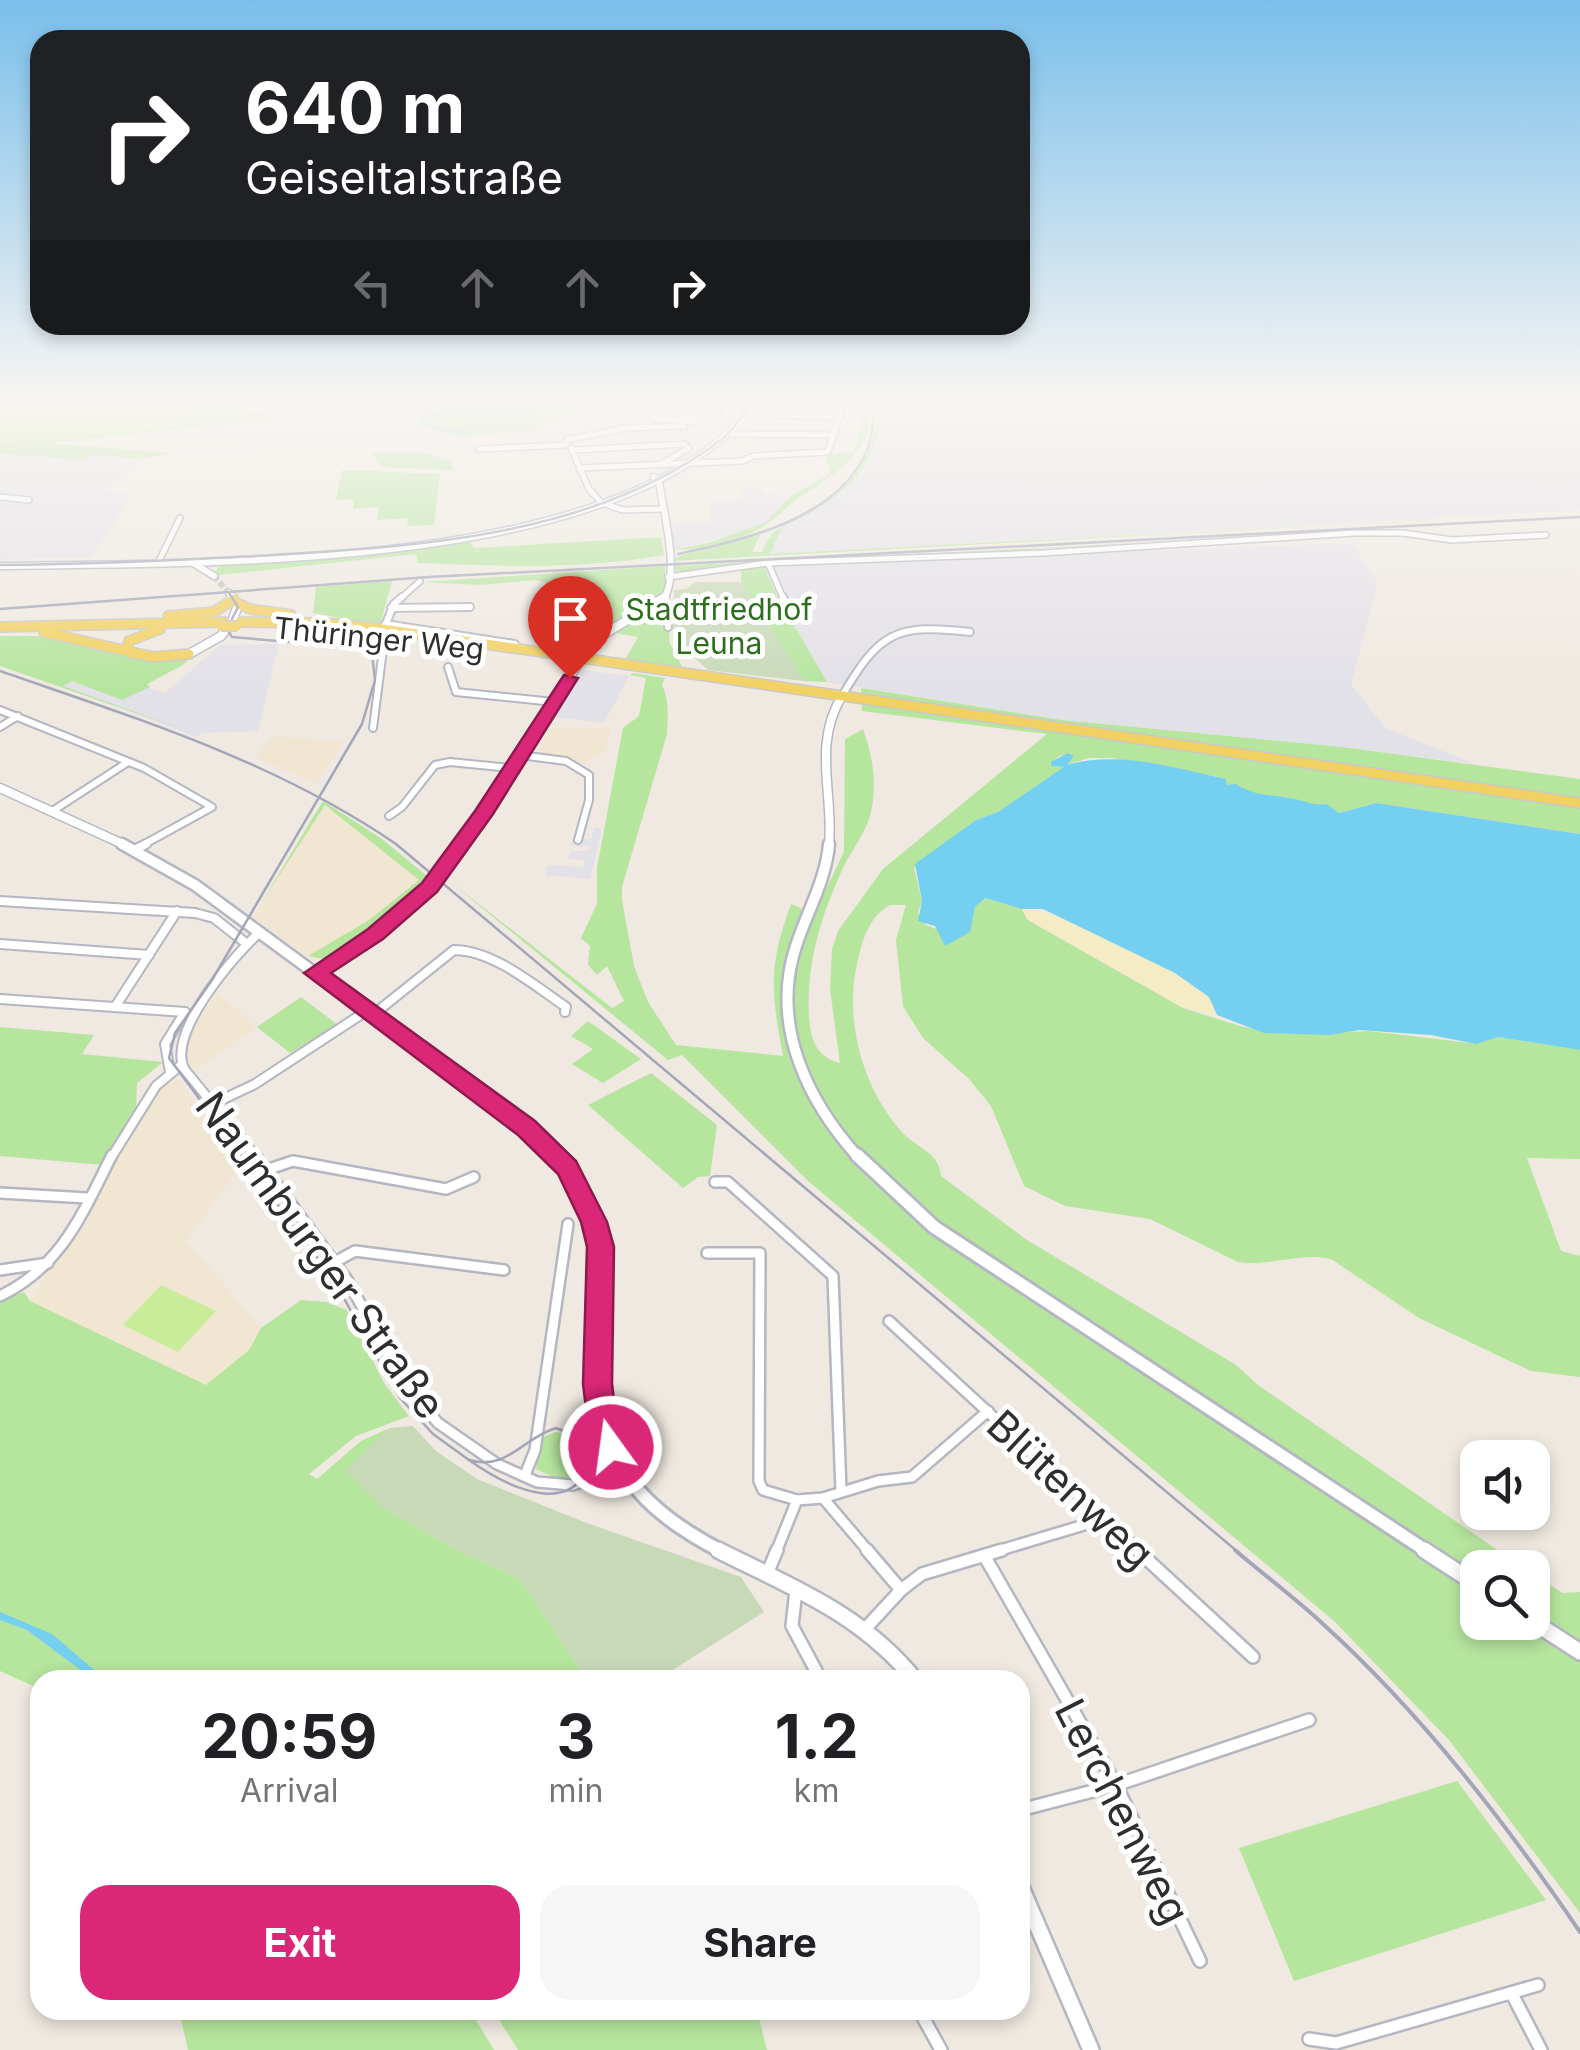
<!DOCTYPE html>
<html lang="en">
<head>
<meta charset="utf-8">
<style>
  body { margin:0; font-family:Inter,sans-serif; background:#f6f6f6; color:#202124; height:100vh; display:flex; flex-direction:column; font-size:38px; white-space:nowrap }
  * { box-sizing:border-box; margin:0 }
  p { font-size:32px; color:#757577 }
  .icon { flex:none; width:55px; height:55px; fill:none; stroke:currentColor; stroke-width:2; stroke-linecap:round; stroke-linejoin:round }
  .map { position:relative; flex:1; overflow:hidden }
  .details { position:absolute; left:30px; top:1670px; width:1000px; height:350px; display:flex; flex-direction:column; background:#fff; border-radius:30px; box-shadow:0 5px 15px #0003 }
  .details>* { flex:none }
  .hud { position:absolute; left:30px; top:30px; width:1000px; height:305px; border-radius:30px; box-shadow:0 5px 15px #0003; background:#202124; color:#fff; overflow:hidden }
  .tools { position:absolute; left:1460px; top:1440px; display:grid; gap:20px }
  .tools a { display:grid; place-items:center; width:90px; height:90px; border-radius:20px; background:#fff; box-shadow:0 5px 15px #0003; font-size:50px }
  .pin { position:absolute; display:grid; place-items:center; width:85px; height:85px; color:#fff; margin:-102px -42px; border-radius:50% 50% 50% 0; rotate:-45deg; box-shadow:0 0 10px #0007 }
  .pin .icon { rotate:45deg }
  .me { position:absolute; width:110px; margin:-55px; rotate:346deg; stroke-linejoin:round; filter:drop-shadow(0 0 8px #0008) }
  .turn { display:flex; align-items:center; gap:35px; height:210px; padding:0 50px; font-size:45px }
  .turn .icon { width:130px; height:130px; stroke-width:2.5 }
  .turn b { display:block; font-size:70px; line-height:85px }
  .lanes { display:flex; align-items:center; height:95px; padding:0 50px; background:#0003; justify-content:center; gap:50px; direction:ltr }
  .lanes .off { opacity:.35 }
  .eta { display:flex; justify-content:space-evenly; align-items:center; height:170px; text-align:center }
  .eta b { font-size:60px; font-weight:700; line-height:70px }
  .primary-button { display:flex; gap:20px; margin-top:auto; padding:20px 50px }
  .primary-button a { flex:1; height:115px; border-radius:30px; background:#db2777; color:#fff; font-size:40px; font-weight:700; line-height:115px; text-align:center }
  .primary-button a+a { background:#f6f6f6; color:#202124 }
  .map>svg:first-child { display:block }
  .industrial { fill:#e3e1e8 }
  .education { fill:#f0e6d1 }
  .green { fill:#b6e59e }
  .sand { fill:#f3ecc5 }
  .cemetery { fill:#c8d9b8 }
  .pitch { fill:#c9ec9a }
  .water { fill:#75cff0 }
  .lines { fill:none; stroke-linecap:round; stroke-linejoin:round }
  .stream { stroke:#75cff0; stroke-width:2.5 }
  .secondary-tunnel { stroke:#c8c4bd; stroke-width:6; stroke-dasharray:6 2.5; stroke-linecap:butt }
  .street-far4-casing { stroke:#b4b7c1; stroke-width:8 }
  .street-far3-casing { stroke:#b4b7c1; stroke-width:10 }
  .street-far2-casing { stroke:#b4b7c1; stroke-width:12 }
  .street-far1-casing { stroke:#b4b7c1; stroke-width:14 }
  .street-casing { stroke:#b4b7c1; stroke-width:16 }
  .secondary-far4-casing { stroke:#b4b7c1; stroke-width:9 }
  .secondary-far3-casing { stroke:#b4b7c1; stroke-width:11 }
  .secondary-far2-casing { stroke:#b4b7c1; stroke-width:15 }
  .secondary-far1-casing { stroke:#b4b7c1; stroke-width:18 }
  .secondary-casing { stroke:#b4b7c1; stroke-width:20 }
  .primary-casing { stroke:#c9c9c9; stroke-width:12 }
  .street-far4 { stroke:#fff; stroke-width:5 }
  .street-far3 { stroke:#fff; stroke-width:6 }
  .street-far2 { stroke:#fff; stroke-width:8 }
  .street-far1 { stroke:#fff; stroke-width:9 }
  .street { stroke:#fff; stroke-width:11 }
  .secondary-far4 { stroke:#fff; stroke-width:6 }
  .secondary-far3 { stroke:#fff; stroke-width:8 }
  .secondary-far2 { stroke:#fff; stroke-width:10 }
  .secondary-far1 { stroke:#fff; stroke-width:12 }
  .secondary { stroke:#fff; stroke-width:15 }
  .primary { stroke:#f2d163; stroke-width:9 }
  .tram { stroke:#a3a6b8; stroke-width:2.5 }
  .rail-far1 { stroke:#a3a6b8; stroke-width:2.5 }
  .rail { stroke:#a3a6b8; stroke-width:4 }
  .primary-bridge-casing { stroke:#c9c9c9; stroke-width:12; stroke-linecap:butt }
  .primary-bridge { stroke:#f2d163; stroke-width:9 }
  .route { fill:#db2777; stroke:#8e194d; stroke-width:2.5 }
  .labels { text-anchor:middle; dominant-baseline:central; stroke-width:10; stroke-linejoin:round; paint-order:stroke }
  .far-park-label { font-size:30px; fill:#2c6e1b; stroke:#fff }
  .far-street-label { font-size:30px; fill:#2e2e2e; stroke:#fff }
  .near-street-label { font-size:42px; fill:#2e2e2e; stroke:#fff }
</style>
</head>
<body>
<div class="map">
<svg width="1580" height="2050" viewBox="0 0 1580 2050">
  <rect width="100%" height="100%" fill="#efe9e1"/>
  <g class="industrial">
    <path d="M884,404H1580V510L770,554L782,527L839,496L864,472L879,438Z"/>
    <path d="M0,454L84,460L91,455L145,459L106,490L132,494L92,557L0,560Z"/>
    <path d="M742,487H762L763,493L788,497L767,522L744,531L675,549L670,545L668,524L711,522L709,503L743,501Z"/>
    <path d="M1351,543L1378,583L1351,684L1385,728L1475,764L1342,747L1062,720L827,682L776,594L764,566Z"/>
    <path d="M279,644L258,731L202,733L196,737L62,686L72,681L123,699L143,686L165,693L220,645Z"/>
    <path d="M583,670L629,676L604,723L555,717Z"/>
    <path d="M594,828H602L590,879L546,875L547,865L583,867L585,860L568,859L571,851H588L589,847L570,845L574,838L591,839Z"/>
  </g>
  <g class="education">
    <path d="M551,728H611L605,751L584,763L535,755Z"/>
    <path d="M271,737L306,738L344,742L316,784L256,757Z"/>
    <path d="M325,804L419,880L369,920L308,956L253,917Z"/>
    <path d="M217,993L257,1027L194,1070L186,1063V1042Z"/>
    <path d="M174,1074L247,1167L235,1173L186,1241L261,1328L249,1350L206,1385L30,1301L153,1100Z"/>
  </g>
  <g class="green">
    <path d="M102,404H229L252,411L354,410L414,404L48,443L173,453L145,459L91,455L84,460L0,454V443L178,426L181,408L99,414Z"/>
    <path d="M424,404H628L537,423L538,430L461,437L420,426Z"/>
    <path d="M865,404C884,445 830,477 801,496C788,505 777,518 764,526C744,539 698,553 675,549L708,543L767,522L789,497L831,474L825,454L854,452Z"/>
    <path d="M879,404H883C876,476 843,497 782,527L770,554L1443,519L672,561L679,556L761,534L752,552H762C770,530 782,526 802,516C851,491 874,459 879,404Z"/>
    <path d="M421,452L450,461L453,470L381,467L372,453Z"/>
    <path d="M342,470L440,474L434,525L407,526L408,518L377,520L379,507L353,509L354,499L336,500Z"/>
    <path d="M1321,534L1029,549L1028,552L743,564L679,574L673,566Z"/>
    <path d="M661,537L664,555C584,570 499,566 418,563L416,554L218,575L215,571L226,561L468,539L474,548Z"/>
    <path d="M665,566V592L650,607L609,624L565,587L536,580L481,585L422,582Z"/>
    <path d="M764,566L776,594L827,682L804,681L741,582V567Z"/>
    <path d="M392,581L380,625L313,613L316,587Z"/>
    <path d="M661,610L662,623L670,628L669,642L682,666L678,668L625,660L638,637L609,632Z"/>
    <path d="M0,636H53L146,660L190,657L183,665L147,684L150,687L122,700L72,681L63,686L185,730L0,666Z"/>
    <path d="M633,673L665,678L662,685C669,700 668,716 667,734L622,887V900L634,966L648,1002L676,1045L783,1056C771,991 768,967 791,904L814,914L844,852L845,739L863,729C873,756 877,784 871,812C866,833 852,849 843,868C821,916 806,963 809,1017C811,1040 816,1057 840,1063L830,989L832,949L838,931L883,869L1047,734L862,711L861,688L1062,720L1342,747L1580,779V834L1376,803L1339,813L1327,804L1308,806L1286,797L1268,798L1227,785L1226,779L1219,777L1112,758H1089L1067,765L1071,753L1057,757L1056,767H1065L998,812L976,820L914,868L922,901L918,913L926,925L939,930L945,946L970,923L975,907L985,898L1022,909L1027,919L1040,927L1183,1008L1243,1027L1291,1034L1369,1031L1470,1043L1498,1037L1580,1050V1159L1527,1158L1561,1251L1580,1256V1377L1531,1371L1419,1318L1331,1259C1299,1252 1269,1267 1238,1262L1150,1219L1065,1206L1024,1186L991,1106L969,1079L923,1038L903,1006L896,940L906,905H890C868,917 862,942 857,964C844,1021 863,1089 902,1132C917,1149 939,1151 941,1176L1027,1240L1236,1365L1258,1385L1522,1567L1478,1568V1622H1532L1533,1575L1563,1593L1580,1592V1913L1449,1740L1334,1621L808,1181L682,1055L668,1060L448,880L612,1008L624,1001L607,966L597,975L588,965L590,946L581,938L597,904V868L623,728L639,716L646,678L630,675Z"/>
    <path d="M323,801L382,839L427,876L384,918L323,959L308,956L369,920L419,880L325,805L260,905Z"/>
    <path d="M301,997L338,1025L290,1053L257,1027Z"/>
    <path d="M588,1021L641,1059L603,1083L572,1064L593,1049L571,1036Z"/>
    <path d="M0,1027L94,1035L82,1054L163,1062L137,1083L136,1110L103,1165L0,1156Z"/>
    <path d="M651,1073L717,1125L710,1176L698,1177L683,1188L588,1105Z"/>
    <path d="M24,1292L30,1301L206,1385L249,1350L261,1328L301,1300L326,1302L347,1310L384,1383L409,1416L356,1436L309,1474L317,1479L361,1441L390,1428L347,1470L384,1508L461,1552L521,1579L587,1680H113L108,1676L103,1680H40V1689L0,1671V1300Z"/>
    <path d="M556,1432L567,1434L581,1446L584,1465L578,1477L555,1478L536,1469L540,1438Z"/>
    <path d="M1457,1781L1546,1900L1294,1981L1239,1848Z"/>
    <path d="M179,2010H470L494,2050H188Z"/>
    <path d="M493,2010H757L767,2050H518Z"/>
  </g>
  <path class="sand" d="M1022,909C1057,906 1178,970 1206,995C1211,1000 1214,1008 1217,1015L1183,1008L1027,919Z"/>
  <g class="cemetery">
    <path d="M695,582H741L804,681L708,670L673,639L674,590L686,589Z"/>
    <path d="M413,1426L436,1451L477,1479L584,1522L741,1577L764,1612L657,1680H587L521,1579L461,1552L384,1508L346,1470L390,1428Z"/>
  </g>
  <g class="pitch">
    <path d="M0,404H102L100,414L182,408L178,426L0,443Z"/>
    <path d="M161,1285L216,1311L178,1352L123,1325Z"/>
  </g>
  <g class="water">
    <path d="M1068,753L1074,756L1067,765C1119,750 1174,768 1226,779L1227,785L1236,784C1255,796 1267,794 1289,798C1305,800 1310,806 1327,804L1339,813L1376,803L1580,834V1050L1498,1037L1476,1044L1431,1035L1359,1030L1330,1035L1264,1033L1217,1015L1209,997L1175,973L1043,909H1022L985,898L975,907L970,932L945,946L935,926L918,921L922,901L915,864L976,820L998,812L1064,767L1051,766V762Z"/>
    <path d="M0,1612L52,1634L106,1680H94L27,1630L0,1620Z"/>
  </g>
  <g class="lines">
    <g class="stream">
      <path d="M427,404L424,425L466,434"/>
      <path d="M425,415L530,410"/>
    </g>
    <path class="secondary-tunnel" d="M214,576L229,593"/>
    <g class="street-far4-casing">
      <g id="street-far4">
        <path d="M723,404L726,414L739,415"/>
        <path d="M746,414L841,417"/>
        <path d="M653,418L679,420"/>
        <path d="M687,418L693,422L679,421Z"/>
        <path d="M692,419L698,412L697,404"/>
        <path d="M730,434L835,435"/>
        <path d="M565,445L567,440L624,428L684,426"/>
        <path d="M571,448L589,489L599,500"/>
        <path d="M479,449L565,445"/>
        <path d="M574,450L685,444"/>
        <path d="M663,463L689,448"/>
        <path d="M579,468L742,461L754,456L828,452L843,404"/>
        <path d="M0,497L29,500"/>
        <path d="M602,503L623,510L663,509"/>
        <path d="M159,561L180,518"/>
        <path d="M768,563L784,600"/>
        <path d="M668,577L768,563L1043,553L1354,533H1403L1452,540L1546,535"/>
        <path d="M399,600L420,581"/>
      </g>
    </g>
    <g class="street-far3-casing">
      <g id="street-far3">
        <path d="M783,597L790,614"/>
        <path d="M657,605L667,611L668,627"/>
        <path d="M391,608L470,607"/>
        <path d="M385,624L515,644"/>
        <path d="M385,626L394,604L402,597"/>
        <path d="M448,667L456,692L554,702"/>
        <path d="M842,696C879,633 895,623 970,632"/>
        <path d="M0,710L144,768L212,807L141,846"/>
        <path d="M0,727L18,716"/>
        <path d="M373,728L385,634"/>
        <path d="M520,755L566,761L589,775V800L578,840"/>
        <path d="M54,810L128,762"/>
        <path d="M389,816L402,807L435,765L450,762L511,768"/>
      </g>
    </g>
    <g class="street-far2-casing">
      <g id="street-far2">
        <path d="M134,850L146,844"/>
        <path d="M0,901L195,913L214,918L247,944"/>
        <path d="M0,944L149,955"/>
        <path d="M0,999L185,1012L165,1044L170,1072"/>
        <path d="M115,1007L177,911"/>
        <path d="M374,1014L454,950C493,950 535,986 566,1007L565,1012"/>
        <path d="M215,1103L255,1084L368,1010"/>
        <path d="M111,1158L156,1086L181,1065"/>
        <path d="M257,1158L185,1070C165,1035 234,955 260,932"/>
      </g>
    </g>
    <g class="street-far1-casing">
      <g id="street-far1">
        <path d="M255,1155L348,1281L403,1382L438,1423L497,1464L537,1482L573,1485L620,1468"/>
        <path d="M266,1170L293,1161L446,1189L474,1177"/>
        <path d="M715,1182H728L833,1276L841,1491"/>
        <path d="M0,1193L88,1198"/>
        <path d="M707,1253H760L759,1481L763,1490L797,1500"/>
        <path d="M335,1262L355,1251L504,1270"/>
        <path d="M0,1270L48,1263"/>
        <path d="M0,1296C62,1266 82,1214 112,1155"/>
        <path d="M889,1321L1140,1552"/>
        <path d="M525,1475L535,1450L568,1224"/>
        <path d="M823,1498L869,1552"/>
        <path d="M776,1552L797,1500L823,1498L878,1481L912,1477L988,1411"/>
        <path d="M994,1552L1104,1519"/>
      </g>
    </g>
    <g class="street-casing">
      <g id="street">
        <path d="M867,1550L901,1590"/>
        <path d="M1137,1550L1253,1657"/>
        <path d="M985,1557L1116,1785L1200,1961"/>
        <path d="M767,1574L777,1550"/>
        <path d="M796,1590L792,1626L821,1680"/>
        <path d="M865,1629L901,1590L922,1574L1002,1550"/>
        <path d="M1020,1810L1116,1785L1309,1720"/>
        <path d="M1512,1994L1541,2050"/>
        <path d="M919,2010L941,2050"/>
        <path d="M1309,2039L1336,2043L1538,1985"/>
      </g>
    </g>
    <g class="secondary-far4-casing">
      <g id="secondary-far4">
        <path d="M654,477L659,481C663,512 681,574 663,600"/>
        <path d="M193,563L214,576"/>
        <path d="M0,566C196,562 627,575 754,404"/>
        <path d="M229,593L234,600"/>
      </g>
    </g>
    <g class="secondary-far3-casing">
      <g id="secondary-far3">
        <path d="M189,654L221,636L232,622L238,605L232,597"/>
        <path d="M0,788L127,846"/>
        <path d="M459,846L593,641L665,597"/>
        <path d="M829,846C834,793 812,745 842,696"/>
      </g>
    </g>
    <g class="secondary-far2-casing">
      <g id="secondary-far2">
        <path d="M122,844L195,885L550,1146L559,1158"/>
        <path d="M829,844C826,880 807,912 796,946C770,1024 807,1101 859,1158"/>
        <path d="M315,973L375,934L429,888L461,844"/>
      </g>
    </g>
    <g class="secondary-far1-casing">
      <g id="secondary-far1">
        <path d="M557,1155C575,1180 592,1207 598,1237C607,1278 601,1319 599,1360C596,1459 637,1508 723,1552"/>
        <path d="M857,1155L934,1227L1428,1552"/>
      </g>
    </g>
    <g class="secondary-casing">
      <g id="secondary">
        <path d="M718,1550C791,1587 862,1614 915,1680"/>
        <path d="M1424,1550L1478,1585"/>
        <path d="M1532,1621L1580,1652"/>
        <path d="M1020,1885L1091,2050"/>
      </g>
    </g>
    <g class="primary-casing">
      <g id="primary">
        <path d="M237,603L250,609L291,615"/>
        <path d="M168,616L214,612L234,599"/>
        <path d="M240,622L327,623L382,629L1580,803"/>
        <path d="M0,627L224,622"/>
        <path d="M44,632L153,657L189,654"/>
        <path d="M133,654L127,648L129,641L160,629"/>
      </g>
    </g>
    <use href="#street-far4" class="street-far4"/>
    <use href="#street-far3" class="street-far3"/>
    <use href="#street-far2" class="street-far2"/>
    <use href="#street-far1" class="street-far1"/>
    <use href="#street" class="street"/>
    <use href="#secondary-far4" class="secondary-far4"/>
    <use href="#secondary-far3" class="secondary-far3"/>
    <use href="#secondary-far2" class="secondary-far2"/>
    <use href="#secondary-far1" class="secondary-far1"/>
    <use href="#secondary" class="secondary"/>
    <use href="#primary" class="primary"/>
    <g class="tram">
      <path d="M0,565C91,564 182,560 273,555C425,546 597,535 722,439C734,430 742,416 751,404"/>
      <path d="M229,593L238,607L227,629L232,637L359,648L372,654L375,680L362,724L212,980L175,1033L169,1058L333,1279L400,1398L433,1434L469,1460"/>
      <path d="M556,1428L581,1438C588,1450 592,1463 584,1476C557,1515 497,1480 469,1460C508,1471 522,1438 556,1428Z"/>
    </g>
    <g class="rail-far1">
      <path d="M678,554C742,540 831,521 864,457C872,441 873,421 875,404"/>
      <path d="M0,609L429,577L1580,517"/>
      <path d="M0,671C138,719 275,761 396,844L1238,1552"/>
    </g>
    <path class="rail" d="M1235,1550C1264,1575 1295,1598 1323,1624C1422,1714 1505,1822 1580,1932"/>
    <g class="primary-bridge-casing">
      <path id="primary-bridge" d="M221,626H237"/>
    </g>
    <use href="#primary-bridge" class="primary-bridge"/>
  </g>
  <linearGradient id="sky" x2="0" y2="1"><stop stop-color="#7abfeb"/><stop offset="0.58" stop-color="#f8f5f2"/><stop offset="1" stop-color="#f8f5f2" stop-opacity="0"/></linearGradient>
  <rect width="1580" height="691" fill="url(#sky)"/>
  <path class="route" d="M564,675L578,678L493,814L437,892L383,939L331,973L535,1121L576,1161L607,1222L614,1247L612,1384L617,1424L626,1447L622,1457L611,1461L600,1457L588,1424L583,1384L587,1247L581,1222L558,1174L518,1135L304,973L368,929L422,883L475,811Z"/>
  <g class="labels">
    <g class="far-park-label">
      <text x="719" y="609">Stadtfriedhof<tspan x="719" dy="34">Leuna</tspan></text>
    </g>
    <g class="far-street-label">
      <text transform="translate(379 638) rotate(6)">Thüringer Weg</text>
    </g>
    <g class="near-street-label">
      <text transform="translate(321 1255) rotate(54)">Naumburger Straße</text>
      <text transform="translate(1071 1489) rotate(43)">Blütenweg</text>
      <text transform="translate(1123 1811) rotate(63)">Lerchenweg</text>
    </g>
  </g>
</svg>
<div class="tools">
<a><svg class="icon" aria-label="sound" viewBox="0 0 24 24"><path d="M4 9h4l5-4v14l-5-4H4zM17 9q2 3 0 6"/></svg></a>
<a><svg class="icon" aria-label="search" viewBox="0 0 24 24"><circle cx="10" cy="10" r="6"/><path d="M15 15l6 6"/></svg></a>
</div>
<div class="pin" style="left:570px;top:678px;background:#d93025"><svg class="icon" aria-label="arrive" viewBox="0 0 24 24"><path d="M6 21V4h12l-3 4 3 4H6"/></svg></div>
<svg class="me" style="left:611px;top:1447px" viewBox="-20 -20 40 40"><circle r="17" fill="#db2777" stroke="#fff" stroke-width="3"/><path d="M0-11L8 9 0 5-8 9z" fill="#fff"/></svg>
<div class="hud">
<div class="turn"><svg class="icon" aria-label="right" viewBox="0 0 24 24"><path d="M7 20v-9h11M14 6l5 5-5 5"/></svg><div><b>640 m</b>Geiseltalstraße</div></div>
<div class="lanes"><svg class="icon off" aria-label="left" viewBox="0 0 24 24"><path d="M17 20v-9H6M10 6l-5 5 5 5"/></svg><svg class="icon off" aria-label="ahead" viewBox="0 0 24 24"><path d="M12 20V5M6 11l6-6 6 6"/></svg><svg class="icon off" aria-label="ahead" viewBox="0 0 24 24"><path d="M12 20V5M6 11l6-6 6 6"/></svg><svg class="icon" aria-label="right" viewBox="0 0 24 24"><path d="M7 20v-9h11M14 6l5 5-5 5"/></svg></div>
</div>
<section class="details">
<div class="eta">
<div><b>20:59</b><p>Arrival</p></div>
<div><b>3</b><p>min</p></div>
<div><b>1.2</b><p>km</p></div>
</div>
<div class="primary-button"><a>Exit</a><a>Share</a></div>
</section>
</div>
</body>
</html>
